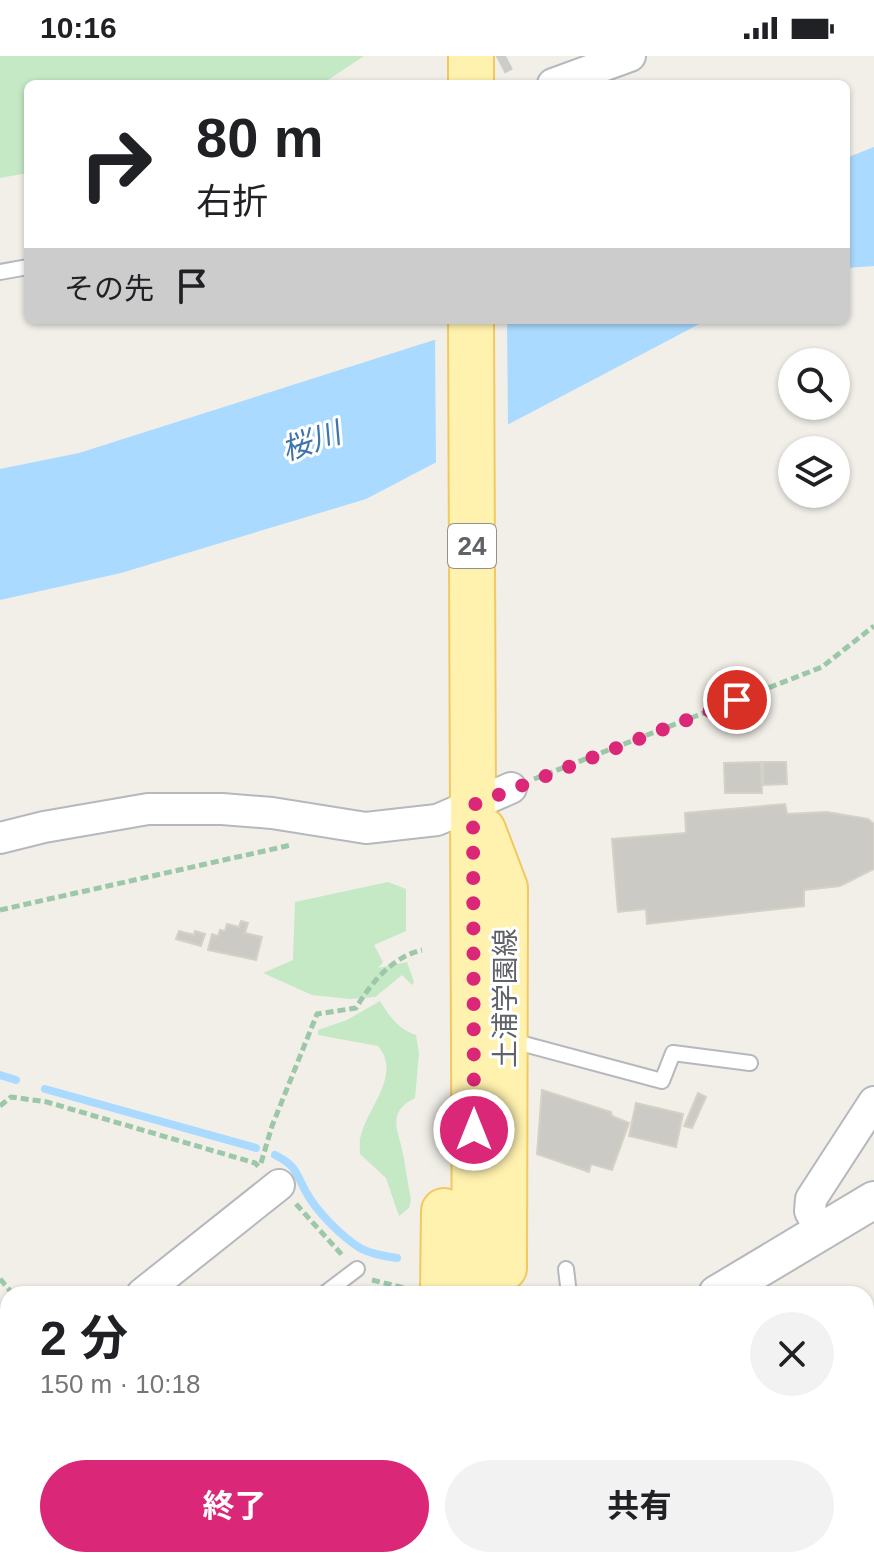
<!DOCTYPE html>
<html lang="ja">
<head>
<meta charset="utf-8">
<style>
  body { margin:0; font-family:Arial,"Noto Sans JP",sans-serif; background:#f2f2f2; color:#202124; height:100vh; display:flex; flex-direction:column; font-size:30px; white-space:nowrap }
  * { box-sizing:border-box; margin:0 }
  p { font-size:26px; color:#757577 }
  .icon { flex:none; width:44px; height:44px; fill:none; stroke:currentColor; stroke-width:2; stroke-linecap:round; stroke-linejoin:round }
  .map { position:relative; flex:1; overflow:hidden }
  .side { position:absolute; left:0px; top:1230px; width:874px; height:282px; display:flex; flex-direction:column; background:#fff; border-radius:24px 24px 0 0; box-shadow:0 2px 6px #0004 }
  .side>* { flex:none }
  .banner { position:absolute; left:24px; top:24px; width:826px; height:244px; border-radius:12px; box-shadow:0 2px 6px #0004; background:#fff; color:#202124; overflow:hidden }
  .tools { position:absolute; left:778px; top:292px; display:grid; gap:16px }
  .tools a { display:grid; place-items:center; width:72px; height:72px; border-radius:50%; background:#fff; box-shadow:0 2px 6px #0004; font-size:40px }
  .pin { position:absolute; display:grid; place-items:center; width:68px; height:68px; color:#fff; margin:-34px; border:4px solid #fff; border-radius:50%; box-shadow:0 2px 8px #0007 }
  .me { position:absolute; width:88px; margin:-44px; rotate:0deg; stroke-linejoin:round; filter:drop-shadow(0 0 6px #0008) }
  .turn { display:flex; align-items:center; gap:28px; height:168px; padding:0 40px; font-size:36px }
  .turn .icon { width:104px; height:104px; stroke-width:2.5 }
  .turn b { display:block; font-size:56px; line-height:68px }
  .then { display:flex; align-items:center; height:76px; padding:0 40px; background:#0003; gap:16px; font-size:30px }
  .round { display:grid; place-items:center; flex:none; width:84px; height:84px; border-radius:42px; background:#f2f2f2 }
  .headline { display:flex; align-items:center; justify-content:space-between; height:136px; padding:0 40px }
  h1 { font-size:48px; font-weight:700; line-height:60px }
  .button { display:flex; gap:16px; margin-top:auto; padding:16px 40px }
  .button a { flex:1; height:92px; border-radius:48px; background:#db2777; color:#fff; font-size:32px; font-weight:700; line-height:92px; text-align:center }
  .button a+a { background:#f2f2f2; color:#202124 }
  .status { display:flex; justify-content:space-between; align-items:center; height:56px; padding:0 40px; background:#fff; direction:ltr }
  .status svg { height:22px; fill:currentColor }
  .map>svg:first-child { display:block }
  .green { fill:#c5e8c5 }
  .water { fill:#aadaff }
  .pier { fill:#f1efe8 }
  .lines { fill:none; stroke-linecap:round; stroke-linejoin:round }
  .stream { stroke:#aadaff; stroke-width:8 }
  .building { fill:#cccac5; stroke:#d6d1c6; stroke-width:2 }
  .minor-tunnel { stroke:#ccccc8; stroke-width:30; stroke-dasharray:30 15; stroke-linecap:butt }
  .service-casing { stroke:#b5b8bc; stroke-width:18 }
  .minor-casing { stroke:#b5b8bc; stroke-width:34 }
  .tertiary-casing { stroke:#b5b8bc; stroke-width:40 }
  .primary-casing { stroke:#f2c960; stroke-width:48 }
  .path { stroke:#9cc7a9; stroke-width:5; stroke-dasharray:8 4; stroke-linecap:butt }
  .service { stroke:#fff; stroke-width:14 }
  .minor { stroke:#fff; stroke-width:30 }
  .tertiary { stroke:#fff; stroke-width:36 }
  .primary { stroke:#fff2af; stroke-width:44 }
  .route { stroke:#db2777; stroke-width:14; stroke-dasharray:0 25.2 }
  .labels { text-anchor:middle; dominant-baseline:central; stroke-width:6; stroke-linejoin:round; paint-order:stroke }
  .shield { fill:#fff; stroke:#8f9295; stroke-width:2 }
  .shield-label { font-size:26px; font-weight:bold; fill:#5f6368 }
  .street-label { font-size:28px; fill:#5f6368; stroke:#fff }
  .water-label { font-size:30px; font-style:italic; fill:#4174aa; stroke:#fff }
</style>
</head>
<body>
<div class="status"><b>10:16</b><svg viewBox="0 0 49 12"><path d="M0 12V9h3v3zM5 12V6h3v6zM10 12V3h3v9zM15 12V0h3v12zM26 1h20v11H26zM47 4h2v5h-2z"/></svg></div>
<div class="map">
<svg width="874" height="1511" viewBox="0 0 874 1511">
  <rect width="100%" height="100%" fill="#f1efe8"/>
  <g class="green">
    <path d="M0,0H364L322,28H28V117L0,122Z"/>
    <path d="M388,826L406,833V875L374,889L383,906L378,912L407,906L414,926L412,929L402,919L375,941L350,943L312,939L263,917L293,904L295,846Z"/>
    <path d="M380,945C390,961 398,973 416,979L419,997L415,1042C385,1057 399,1075 403,1098C406,1114 408,1129 411,1144L409,1152L399,1160L386,1122L360,1098C360,1092 359,1085 361,1079C368,1051 402,1018 378,990L318,979V974L347,964Z"/>
  </g>
  <g class="water">
    <path d="M874,91V210L846,212V102Z"/>
    <path d="M497,264H707L366,443L121,517L0,544V413L79,397Z"/>
  </g>
  <path class="pier" d="M483,264H507L508,373L436,411L435,279Z"/>
  <g class="lines">
    <g class="stream">
      <path d="M0,1019L16,1024"/>
      <path d="M45,1033L256,1092"/>
      <path d="M275,1099C297,1110 295,1116 306,1136C317,1156 341,1180 360,1192C371,1198 384,1200 397,1202"/>
      <path d="M154,1511L163,1504"/>
    </g>
  </g>
  <g class="building">
    <path d="M761,706L762,737H725L724,707Z"/>
    <path d="M763,706H786L787,728L763,729Z"/>
    <path d="M785,748L787,758L827,756L868,763L874,768V813L840,830L804,834V850L647,868L646,853L618,856L612,783L686,777L685,757Z"/>
    <path d="M241,865L248,867L245,877L262,881L256,904L208,894L212,878L218,880L220,874L225,875L227,868L239,871Z"/>
    <path d="M179,875L194,879L195,875L205,878L201,890L176,883Z"/>
    <path d="M542,1034L611,1056L612,1060L629,1067L612,1114L591,1108L589,1116L537,1098Z"/>
    <path d="M698,1037L706,1041L692,1072L684,1070Z"/>
    <path d="M636,1047L683,1058L676,1091L629,1080Z"/>
    <path d="M227,1504H303L308,1511H232Z"/>
  </g>
  <g class="lines">
    <path class="minor-tunnel" d="M458,25L506,0"/>
    <g class="service-casing">
      <g id="service">
        <path d="M0,216L28,211"/>
        <path d="M509,984L662,1025L673,997L750,1007"/>
        <path d="M566,1213L569,1238"/>
        <path d="M324,1238L357,1213"/>
      </g>
    </g>
    <g class="minor-casing">
      <g id="minor">
        <path d="M553,28L630,0"/>
        <path d="M0,782L44,771L148,753H222L272,757L366,772L437,764L511,732"/>
        <path d="M821,1176L810,1155L811,1143L874,1046"/>
        <path d="M142,1238L279,1129"/>
        <path d="M0,1352L8,1346"/>
        <path d="M642,1504L667,1511"/>
      </g>
    </g>
    <g class="tertiary-casing">
      <path id="tertiary" d="M717,1238L874,1144"/>
    </g>
    <g class="primary-casing">
      <g id="primary">
        <path d="M471,0V28"/>
        <path d="M471,264L475,1238"/>
        <path d="M483,774L505,832L504,1212"/>
        <path d="M443,1238L444,1155"/>
        <path d="M448,1511L451,1504"/>
        <path d="M498,1511L499,1504"/>
      </g>
    </g>
    <g class="path">
      <path d="M534,723L822,611L874,570"/>
      <path d="M0,854L291,789"/>
      <path d="M0,1050L11,1041L47,1046L255,1107L260,1112"/>
      <path d="M261,1107L272,1070L317,958L356,952C371,927 392,901 422,894"/>
      <path d="M296,1148L343,1200"/>
      <path d="M0,1223L12,1237"/>
      <path d="M372,1224L409,1233"/>
    </g>
    <use href="#service" class="service"/>
    <use href="#minor" class="minor"/>
    <use href="#tertiary" class="tertiary"/>
    <use href="#primary" class="primary"/>
  </g>
  <g class="lines">
    <path class="route" d="M474,1074L473,749L737,644"/>
  </g>
  <g class="labels">
    <rect class="shield" x="448" y="468" width="48" height="44" rx="6"/>
    <g class="shield-label">
      <text x="472" y="490">24</text>
    </g>
    <g class="street-label">
      <text transform="translate(505 942) rotate(-90)">土浦学園線</text>
    </g>
    <g class="water-label">
      <text transform="translate(311 385) rotate(-19)">桜川</text>
    </g>
  </g>
</svg>
<div class="tools">
<a><svg class="icon" aria-label="search" viewBox="0 0 24 24"><circle cx="10" cy="10" r="6"/><path d="M15 15l6 6"/></svg></a>
<a><svg class="icon" aria-label="layers" viewBox="0 0 24 24"><path d="M12 4l9 5-9 5-9-5zM3 14l9 5 9-5"/></svg></a>
</div>
<div class="pin" style="left:737px;top:644px;background:#d93025"><svg class="icon" aria-label="arrive" viewBox="0 0 24 24"><path d="M6 21V4h12l-3 4 3 4H6"/></svg></div>
<svg class="me" style="left:474px;top:1074px" viewBox="-20 -20 40 40"><circle r="17" fill="#db2777" stroke="#fff" stroke-width="3"/><path d="M0-11L8 9 0 5-8 9z" fill="#fff"/></svg>
<div class="banner">
<div class="turn"><svg class="icon" aria-label="right" viewBox="0 0 24 24"><path d="M7 20v-9h11M14 6l5 5-5 5"/></svg><div><b>80 m</b>右折</div></div>
<div class="then">その先<svg class="icon" aria-label="arrive" viewBox="0 0 24 24"><path d="M6 21V4h12l-3 4 3 4H6"/></svg></div>
</div>
<section class="side">
<div class="headline"><div><h1>2 分</h1><p>150 m · 10:18</p></div><a class="round"><svg class="icon" aria-label="close" viewBox="0 0 24 24"><path d="M6 6l12 12M18 6L6 18"/></svg></a></div>
<div class="button"><a>終了</a><a>共有</a></div>
</section>
</div>
</body>
</html>
